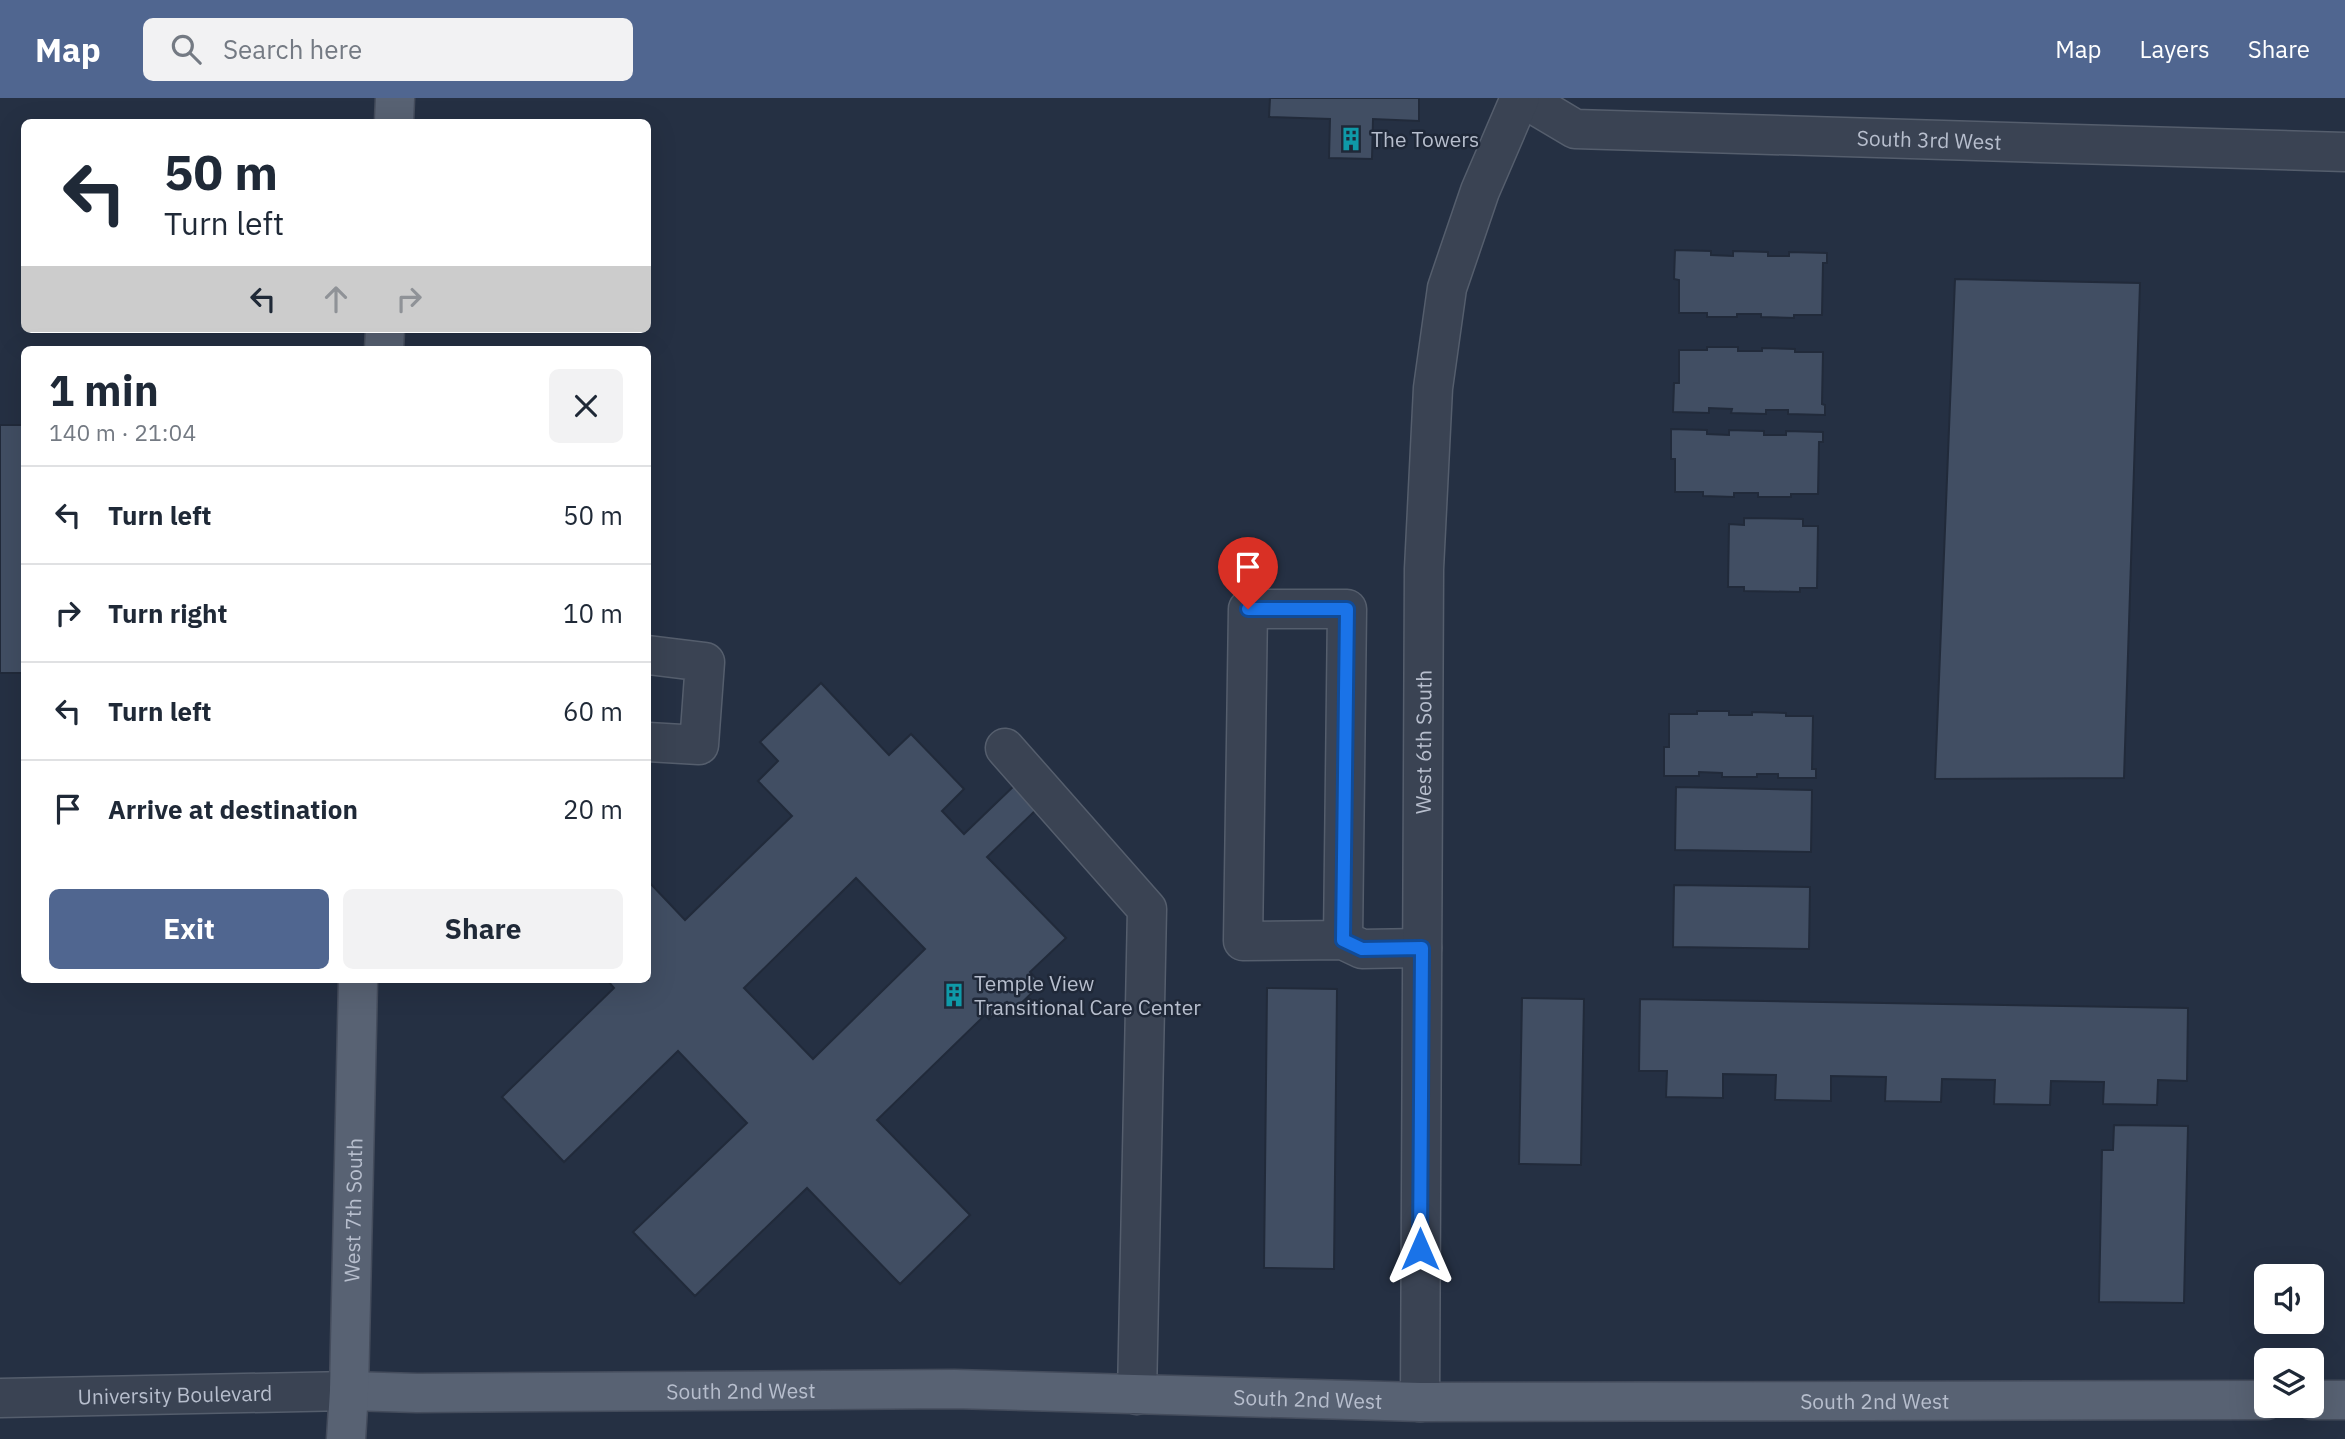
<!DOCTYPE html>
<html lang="en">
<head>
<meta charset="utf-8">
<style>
  body { margin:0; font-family:"IBM Plex Sans",sans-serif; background:#f2f2f3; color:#1f2937; height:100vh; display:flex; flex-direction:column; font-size:26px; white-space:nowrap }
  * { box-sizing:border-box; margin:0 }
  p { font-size:23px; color:#747a83 }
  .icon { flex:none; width:38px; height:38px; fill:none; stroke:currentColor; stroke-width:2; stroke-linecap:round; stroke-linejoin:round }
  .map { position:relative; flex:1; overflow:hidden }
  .sheet { position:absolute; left:21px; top:248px; width:630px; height:637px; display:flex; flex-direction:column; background:#fff; border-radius:10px; box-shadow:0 7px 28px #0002 }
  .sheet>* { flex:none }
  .guide { position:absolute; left:21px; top:21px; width:630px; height:214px; border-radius:10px; box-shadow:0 7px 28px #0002; background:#fff; color:#1f2937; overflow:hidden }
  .buttons { position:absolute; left:2254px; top:1166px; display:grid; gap:14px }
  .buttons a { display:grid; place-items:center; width:70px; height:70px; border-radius:10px; background:#fff; box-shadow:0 7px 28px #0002; font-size:35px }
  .pin { position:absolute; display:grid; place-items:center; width:60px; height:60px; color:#fff; margin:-72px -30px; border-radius:50% 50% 50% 0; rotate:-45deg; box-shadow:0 0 7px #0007 }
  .pin .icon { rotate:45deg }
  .me { position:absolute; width:77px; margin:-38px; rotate:0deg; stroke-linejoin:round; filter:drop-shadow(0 0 5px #0008) }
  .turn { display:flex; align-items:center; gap:24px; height:147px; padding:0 28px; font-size:32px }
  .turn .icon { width:91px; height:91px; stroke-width:2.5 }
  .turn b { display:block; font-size:49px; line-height:60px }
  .lanes { display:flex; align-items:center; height:66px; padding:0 28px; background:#0003; justify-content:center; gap:35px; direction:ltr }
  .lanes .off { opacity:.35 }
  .round { display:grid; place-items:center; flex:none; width:74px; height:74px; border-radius:10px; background:#f2f2f3 }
  .summary { display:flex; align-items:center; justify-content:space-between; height:119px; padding:0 28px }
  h1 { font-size:42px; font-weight:700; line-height:52px }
  .button { display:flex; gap:14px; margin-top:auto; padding:14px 28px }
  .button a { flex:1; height:80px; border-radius:10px; background:#506690; color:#fff; font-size:28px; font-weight:700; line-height:80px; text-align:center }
  .button a+a { background:#f2f2f3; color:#1f2937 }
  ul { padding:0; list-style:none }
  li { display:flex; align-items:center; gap:21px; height:98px; padding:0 28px; border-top:2px solid #e0e1e3 }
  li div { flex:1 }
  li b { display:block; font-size:26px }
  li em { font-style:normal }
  header { display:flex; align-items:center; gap:42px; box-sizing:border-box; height:98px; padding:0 35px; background:#506690; color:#fff }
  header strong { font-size:33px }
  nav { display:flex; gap:38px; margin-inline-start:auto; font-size:24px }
  .search { width:490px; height:63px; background:#f2f2f3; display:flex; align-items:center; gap:18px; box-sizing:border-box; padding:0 24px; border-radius:10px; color:#747a83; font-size:26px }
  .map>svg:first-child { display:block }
  .building { fill:#414e63; stroke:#212a3a; stroke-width:2; fill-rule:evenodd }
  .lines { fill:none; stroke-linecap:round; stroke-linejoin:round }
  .minor-casing { stroke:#555e6d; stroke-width:41 }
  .major-casing { stroke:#444c5c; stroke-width:41 }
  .minor { stroke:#3a4353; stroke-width:38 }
  .major { stroke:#586273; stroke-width:38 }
  .route-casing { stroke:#114b97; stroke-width:18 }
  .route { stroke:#1a73e8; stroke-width:12 }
  .labels { text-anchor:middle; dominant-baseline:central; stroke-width:5; stroke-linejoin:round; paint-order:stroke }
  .poi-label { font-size:21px; fill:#b7becd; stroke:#1f2838; text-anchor:start }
  .street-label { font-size:21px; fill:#b7becd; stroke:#1f2838 }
</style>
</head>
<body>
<header>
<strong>Map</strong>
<div class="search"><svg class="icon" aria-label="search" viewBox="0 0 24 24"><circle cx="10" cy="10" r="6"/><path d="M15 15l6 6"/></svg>Search here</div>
<nav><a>Map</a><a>Layers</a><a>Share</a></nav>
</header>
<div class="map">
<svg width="2345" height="1341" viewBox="0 0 2345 1341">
  <rect width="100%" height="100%" fill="#253043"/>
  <g class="building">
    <path d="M1270,0H1419V23L1373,21L1372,61L1329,60L1330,21L1269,19Z"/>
    <path d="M1675,152L1711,153V157L1733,158V153L1768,154V158H1789V154L1827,155V165H1823L1822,217H1794V220L1761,219V216H1737V219H1707V215H1679V182L1674,181Z"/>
    <path d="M1955,181L2140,185L2124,680L1935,681Z"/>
    <path d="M1707,249H1738V253H1762V250L1795,251V254H1823L1822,306L1825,307V317L1788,316V312H1766V316L1731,315L1732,311L1709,310V315L1673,314L1674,285H1679V252H1707Z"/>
    <rect x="0" y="327" width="24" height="248"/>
    <path d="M1671,331L1707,332V336L1729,337V332L1764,333V337H1786V333L1823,334V344H1819L1818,396H1791V399H1758V395H1734V399L1703,398V394H1675V361H1671Z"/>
    <path d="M1744,420L1803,421V428H1818L1817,490H1800V494L1744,493V489H1728L1729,426L1744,427Z"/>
    <path d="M821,585L889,657L911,636L964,691L942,713L964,736L1017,685L1039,709L987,759L1066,840L1030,874L1041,886L1014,912L1007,904L989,921L985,917L877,1022L970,1117L900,1186L807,1090L695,1198L633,1134L747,1025L678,953L564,1064L502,999L614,890L607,882H648V783L685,822L792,718L758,683L778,663L760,644ZM856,780L925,851L813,961L744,890Z"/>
    <path d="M1697,613H1729V617H1752V614L1786,615V618H1813L1812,671H1816V680H1778V676H1757V679H1722V675L1699,674V678H1664V649H1669V616H1697Z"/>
    <path d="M1676,689L1812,692L1811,754L1675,752Z"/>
    <path d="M1674,787L1810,789L1809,851L1673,849Z"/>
    <path d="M1267,890L1337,891L1334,1171L1264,1170Z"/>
    <path d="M1522,900L1584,901L1581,1067L1519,1066Z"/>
    <path d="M1640,901L2188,910L2187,983L2158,982L2157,1007L2103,1006L2104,984L2051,983L2050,1007L1994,1006L1995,982L1942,981L1941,1004L1885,1003L1886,979L1831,978V1003L1775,1002L1776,977L1723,976V1000L1666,999L1667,973H1639Z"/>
    <path d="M2114,1027L2188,1028L2184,1205L2099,1204L2102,1052H2113Z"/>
  </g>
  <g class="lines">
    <g class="minor-casing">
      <g id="minor">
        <path id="s1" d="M1523,0L1575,31L2345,54"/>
        <path d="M648,557L705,564L699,647L648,644"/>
        <path d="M1005,650L1147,811L1137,1297"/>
        <path d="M1343,842L1347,511H1248L1243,843L1343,842L1362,851L1422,850"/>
        <path id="s2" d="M0,1300L349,1293"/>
        <path id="s3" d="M1420,1304L1424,471L1433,290L1447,190L1480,93L1520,0"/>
      </g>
    </g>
    <g class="major-casing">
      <g id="major">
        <path d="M394,24L395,0"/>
        <path d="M384,252L385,231"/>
        <path id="s4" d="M349,1293L417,1295L954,1291L1420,1304L2266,1302"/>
        <path d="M2312,1302H2345"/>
        <path id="s5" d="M346,1341L349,1293L358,882"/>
      </g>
    </g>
    <use href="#minor" class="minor"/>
    <use href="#major" class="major"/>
  </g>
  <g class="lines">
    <g class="route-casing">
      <path id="route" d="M1248,511H1347L1343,842L1362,851L1422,850L1420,1151"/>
    </g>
    <use href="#route" class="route"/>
  </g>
  <defs>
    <g id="building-bare" transform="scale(1.89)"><path d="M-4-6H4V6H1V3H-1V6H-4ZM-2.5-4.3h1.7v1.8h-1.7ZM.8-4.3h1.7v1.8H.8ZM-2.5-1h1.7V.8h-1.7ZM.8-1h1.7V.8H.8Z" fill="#0f9aa8" stroke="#1f2838" stroke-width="2.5" paint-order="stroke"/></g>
  </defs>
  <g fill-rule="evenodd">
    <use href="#building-bare" x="1351" y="41"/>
    <use href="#building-bare" x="954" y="897"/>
  </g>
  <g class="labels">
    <g class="poi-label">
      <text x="1371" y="41">The Towers</text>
      <text x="974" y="885">Temple View<tspan x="974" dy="24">Transitional Care Center</tspan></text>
    </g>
    <g class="street-label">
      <text stroke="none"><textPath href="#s1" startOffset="415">South 3rd West</textPath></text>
      <text stroke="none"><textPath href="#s3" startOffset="660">West 6th South</textPath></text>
      <text stroke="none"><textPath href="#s5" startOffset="229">West 7th South</textPath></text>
      <text stroke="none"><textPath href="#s4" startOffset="392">South 2nd West</textPath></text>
      <text stroke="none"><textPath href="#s2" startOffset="175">University Boulevard</textPath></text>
      <text stroke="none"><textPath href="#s4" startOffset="959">South 2nd West</textPath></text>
      <text stroke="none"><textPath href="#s4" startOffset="1526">South 2nd West</textPath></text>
    </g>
  </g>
</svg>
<div class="buttons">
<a><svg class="icon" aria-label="sound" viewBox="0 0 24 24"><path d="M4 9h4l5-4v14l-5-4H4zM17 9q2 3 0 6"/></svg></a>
<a><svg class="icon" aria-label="layers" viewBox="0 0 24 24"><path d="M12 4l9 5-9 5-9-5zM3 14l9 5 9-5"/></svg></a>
</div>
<div class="pin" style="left:1248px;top:511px;background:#d93025"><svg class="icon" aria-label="arrive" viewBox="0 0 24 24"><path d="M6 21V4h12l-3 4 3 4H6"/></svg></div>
<svg class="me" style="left:1420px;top:1151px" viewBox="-20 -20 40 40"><path d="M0-17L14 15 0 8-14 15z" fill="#1a73e8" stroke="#fff" stroke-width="4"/></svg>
<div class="guide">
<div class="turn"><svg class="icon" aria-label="left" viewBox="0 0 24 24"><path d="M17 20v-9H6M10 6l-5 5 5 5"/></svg><div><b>50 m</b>Turn left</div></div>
<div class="lanes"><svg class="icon" aria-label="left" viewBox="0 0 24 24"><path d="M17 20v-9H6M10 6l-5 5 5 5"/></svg><svg class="icon off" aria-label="ahead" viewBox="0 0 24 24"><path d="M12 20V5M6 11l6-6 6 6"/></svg><svg class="icon off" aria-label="right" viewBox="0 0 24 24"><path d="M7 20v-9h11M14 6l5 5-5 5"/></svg></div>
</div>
<section class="sheet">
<div class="summary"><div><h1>1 min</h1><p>140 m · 21:04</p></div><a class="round"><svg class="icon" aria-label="close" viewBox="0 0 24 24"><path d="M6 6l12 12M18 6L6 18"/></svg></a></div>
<ul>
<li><svg class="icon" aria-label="left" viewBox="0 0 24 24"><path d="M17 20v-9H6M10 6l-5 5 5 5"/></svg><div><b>Turn left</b></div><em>50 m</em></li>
<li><svg class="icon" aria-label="right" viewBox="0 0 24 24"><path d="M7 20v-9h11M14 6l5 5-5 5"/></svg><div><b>Turn right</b></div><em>10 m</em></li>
<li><svg class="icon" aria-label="left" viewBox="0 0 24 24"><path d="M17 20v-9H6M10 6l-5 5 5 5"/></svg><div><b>Turn left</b></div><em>60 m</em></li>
<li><svg class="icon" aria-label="arrive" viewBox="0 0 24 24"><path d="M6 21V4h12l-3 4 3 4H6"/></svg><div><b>Arrive at destination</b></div><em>20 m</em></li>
</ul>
<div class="button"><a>Exit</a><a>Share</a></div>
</section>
</div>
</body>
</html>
